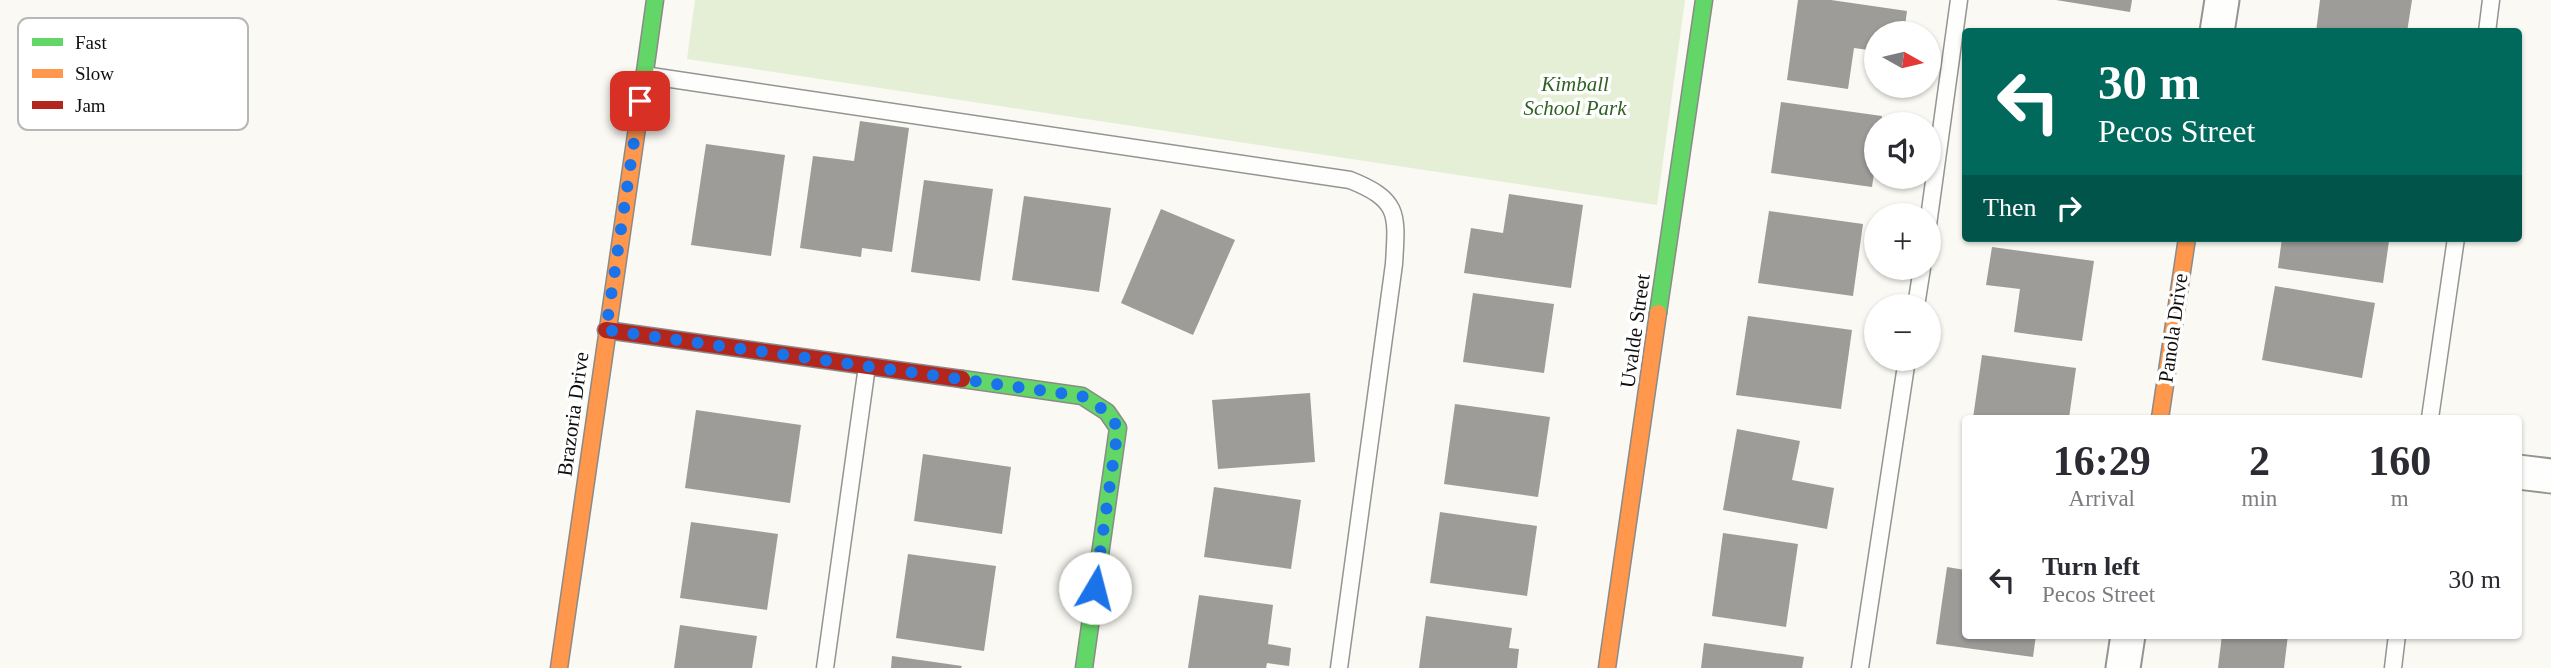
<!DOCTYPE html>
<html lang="en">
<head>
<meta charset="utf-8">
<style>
  body { margin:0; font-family:"Times New Roman",serif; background:#f2f2f3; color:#2b2b33; height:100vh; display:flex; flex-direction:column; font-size:26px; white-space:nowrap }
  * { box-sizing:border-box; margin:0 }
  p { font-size:23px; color:#7c7c81 }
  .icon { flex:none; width:38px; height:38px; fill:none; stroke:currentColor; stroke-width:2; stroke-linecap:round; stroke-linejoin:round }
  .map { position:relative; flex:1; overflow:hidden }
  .details { position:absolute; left:1962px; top:415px; width:560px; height:224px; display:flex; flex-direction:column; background:#fff; border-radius:7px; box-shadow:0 2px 5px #0004 }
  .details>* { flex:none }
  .hud { position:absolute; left:1962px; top:28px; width:560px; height:214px; border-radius:7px; box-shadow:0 2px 5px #0004; background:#00695c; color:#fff; overflow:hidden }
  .needle { width:46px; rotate:98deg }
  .tools { position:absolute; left:1864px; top:21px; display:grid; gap:14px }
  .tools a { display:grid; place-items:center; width:77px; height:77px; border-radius:50%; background:#fff; box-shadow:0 2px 5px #0004; font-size:35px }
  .pin { position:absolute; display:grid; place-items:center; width:60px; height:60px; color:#fff; margin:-30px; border-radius:14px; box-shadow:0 4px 10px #0006 }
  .me { position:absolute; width:77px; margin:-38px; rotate:8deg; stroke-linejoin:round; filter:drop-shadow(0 0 5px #0008) }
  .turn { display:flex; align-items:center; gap:24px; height:147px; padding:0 21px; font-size:32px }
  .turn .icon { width:91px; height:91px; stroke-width:2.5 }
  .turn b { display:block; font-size:49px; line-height:60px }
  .then { display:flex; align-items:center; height:66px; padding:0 21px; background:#0003; gap:14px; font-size:26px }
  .eta { display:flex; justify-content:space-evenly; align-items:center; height:119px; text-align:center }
  .eta b { font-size:42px; font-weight:800; line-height:49px }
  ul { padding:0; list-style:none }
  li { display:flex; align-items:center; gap:21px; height:91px; padding:0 21px }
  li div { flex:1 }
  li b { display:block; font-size:26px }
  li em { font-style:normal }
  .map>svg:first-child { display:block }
  .green { fill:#e4efd5 }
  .building { fill:#9e9c99 }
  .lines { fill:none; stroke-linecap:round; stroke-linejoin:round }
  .lane-casing { stroke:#949492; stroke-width:19 }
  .street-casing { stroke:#949492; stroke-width:37 }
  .fast-casing { stroke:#8b8a88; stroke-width:19 }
  .slow-casing { stroke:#8b8a88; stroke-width:19 }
  .jam-casing { stroke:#8b8a88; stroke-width:19 }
  .lane { stroke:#fefefd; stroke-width:16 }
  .street { stroke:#fefefd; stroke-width:33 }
  .fast { stroke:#63d668; stroke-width:16 }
  .slow { stroke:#ff974d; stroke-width:16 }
  .jam { stroke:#b3261e; stroke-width:16 }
  .route { stroke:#1a73e8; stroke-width:12; stroke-dasharray:0 21.6 }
  .labels { text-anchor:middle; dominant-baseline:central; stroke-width:7; stroke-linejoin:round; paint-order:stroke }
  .park-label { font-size:21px; font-style:italic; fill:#2f6123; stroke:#fff }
  .street-label { font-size:21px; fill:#0e0e0e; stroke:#fff }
  .key { fill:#fff; stroke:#b7b7b7; stroke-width:2 }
  .key-label { font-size:19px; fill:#0e0e0e }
</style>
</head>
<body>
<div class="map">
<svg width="2551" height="668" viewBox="0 0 2551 668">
  <rect width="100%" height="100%" fill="#faf9f4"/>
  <path class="green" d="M695,0H1685L1657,205L687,59Z"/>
  <g class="building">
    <path d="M1798,0H1831L1907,11L1904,33H1876V51L1854,48L1848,89L1787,80Z"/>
    <path d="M2056,0H2132L2130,12Z"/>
    <path d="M2320,0H2412L2407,32H2316Z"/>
    <path d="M1781,102L1882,116L1881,124H1876V159L1872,187L1771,173Z"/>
    <path d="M860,121L909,128L892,252L862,248L861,257L800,248L813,156L854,161Z"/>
    <path d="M706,144L785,155L771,256L691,245Z"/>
    <path d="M924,180L993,189L980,281L911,272Z"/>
    <path d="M1509,194L1583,205L1571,288L1464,273L1471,228L1503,233Z"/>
    <path d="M1024,196L1111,208L1099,292L1012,280Z"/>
    <path d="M1161,209L1235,240L1193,335L1121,303Z"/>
    <path d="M1769,211L1863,224L1853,296L1758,283Z"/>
    <path d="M2282,238H2371L2389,241L2383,283L2278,268Z"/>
    <path d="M1992,247L2094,261L2082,341L2014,332L2020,289L1986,285Z"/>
    <path d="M2275,286L2375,303L2362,378L2262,360Z"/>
    <path d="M1473,293L1554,304L1544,373L1463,362Z"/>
    <path d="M1748,316L1852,330L1841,409L1736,395Z"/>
    <path d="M1982,355L2076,368L2069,418H1973Z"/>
    <path d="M1310,393L1315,462L1218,469L1212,400Z"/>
    <path d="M1455,404L1550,417L1538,497L1444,484Z"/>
    <path d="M696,410L801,425L790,503L685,488Z"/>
    <path d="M1737,429L1800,441L1792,480L1834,488L1827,529L1723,510Z"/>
    <path d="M923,454L1011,467L1002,534L914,521Z"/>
    <path d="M1214,487L1301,500L1291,569L1204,557Z"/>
    <path d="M1440,512L1537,526L1527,596L1430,583Z"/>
    <path d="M691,522L778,534L767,610L680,598Z"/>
    <path d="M1723,533L1798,544L1786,627L1712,616Z"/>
    <path d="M908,554L996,566L984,651L896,638Z"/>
    <path d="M1947,567L1965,570V635H2036L2033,657L1936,644Z"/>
    <path d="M1199,595L1273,605L1268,644L1291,648L1289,666L1267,663L1266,668H1188Z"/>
    <path d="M1426,616L1512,628L1509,648L1519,649L1517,668H1419Z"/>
    <path d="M680,625L757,636L752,668H674Z"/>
    <path d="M2222,635H2288L2284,668H2218Z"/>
    <path d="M1704,643L1804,657L1802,668H1701Z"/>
    <path d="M892,656L962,666L961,668H891Z"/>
  </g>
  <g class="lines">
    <g class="lane-casing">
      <g id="lane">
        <path d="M2487,32L2491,0"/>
        <path d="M644,75L1350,180C1400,200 1397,214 1394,264L1339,668"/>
        <path d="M1928,225L1959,0"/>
        <path d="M1916,306L1922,268"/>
        <path d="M2430,418L2456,238"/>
        <path d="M825,668L867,366"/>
        <path d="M1860,668L1907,359"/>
        <path d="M2393,668L2397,635"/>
      </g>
    </g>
    <g class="street-casing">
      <g id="street">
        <path d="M2217,32L2222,0"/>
        <path d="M2518,472L2551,476"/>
        <path d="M2123,668L2128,635"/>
      </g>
    </g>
    <g class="fast-casing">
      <g id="fast">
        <path d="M642,93L655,0"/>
        <path d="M1658,313L1704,0"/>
        <path d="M962,379L1082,396L1107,412L1118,428L1084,668"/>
      </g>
    </g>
    <g class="slow-casing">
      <g id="slow">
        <path d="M2160,418L2187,238"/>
        <path d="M559,668L642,93"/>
        <path d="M1607,668L1658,313"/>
      </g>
    </g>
    <g class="jam-casing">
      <path id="jam" d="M606,330L962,379"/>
    </g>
    <use href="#lane" class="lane"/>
    <use href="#street" class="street"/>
    <use href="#fast" class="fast"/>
    <use href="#slow" class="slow"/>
    <use href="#jam" class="jam"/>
  </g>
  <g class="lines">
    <path class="route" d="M640,101L606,330L1082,396L1107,412L1118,428L1095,588"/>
  </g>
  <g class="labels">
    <g class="park-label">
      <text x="1575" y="84">Kimball<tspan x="1575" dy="24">School Park</tspan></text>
    </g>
    <g class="street-label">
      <text transform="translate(2173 328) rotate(-82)">Panola Drive</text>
      <text transform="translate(1635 331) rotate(-82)">Uvalde Street</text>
      <text transform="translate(573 414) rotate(-82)">Brazoria Drive</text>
    </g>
  </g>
  <rect x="18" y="18" width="230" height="112" rx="10" class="key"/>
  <rect x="32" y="38" width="31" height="8" fill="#63d668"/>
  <rect x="32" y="69" width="31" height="9" fill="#ff974d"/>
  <rect x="32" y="101" width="31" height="8" fill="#b3261e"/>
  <g class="key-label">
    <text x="75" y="49">Fast</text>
    <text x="75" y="80">Slow</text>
    <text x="75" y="112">Jam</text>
  </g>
</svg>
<div class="tools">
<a><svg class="needle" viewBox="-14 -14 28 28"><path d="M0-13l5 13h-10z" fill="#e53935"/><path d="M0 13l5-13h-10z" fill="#7c7c81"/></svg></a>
<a><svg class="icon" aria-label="sound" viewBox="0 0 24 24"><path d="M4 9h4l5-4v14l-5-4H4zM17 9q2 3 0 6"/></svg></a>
<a>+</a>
<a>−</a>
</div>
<div class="pin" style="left:640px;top:101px;background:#d93025"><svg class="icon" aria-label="arrive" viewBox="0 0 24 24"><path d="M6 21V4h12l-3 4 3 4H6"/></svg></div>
<svg class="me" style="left:1095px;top:588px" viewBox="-20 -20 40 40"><circle r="19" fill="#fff"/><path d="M0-13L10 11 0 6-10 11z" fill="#1a73e8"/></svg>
<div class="hud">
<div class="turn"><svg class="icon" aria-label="left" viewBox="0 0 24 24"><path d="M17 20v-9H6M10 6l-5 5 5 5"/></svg><div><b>30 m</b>Pecos Street</div></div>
<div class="then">Then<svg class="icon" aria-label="right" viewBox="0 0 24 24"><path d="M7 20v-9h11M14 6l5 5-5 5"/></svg></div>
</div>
<section class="details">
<div class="eta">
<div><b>16:29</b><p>Arrival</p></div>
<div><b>2</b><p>min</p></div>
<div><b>160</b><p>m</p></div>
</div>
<ul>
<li><svg class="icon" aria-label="left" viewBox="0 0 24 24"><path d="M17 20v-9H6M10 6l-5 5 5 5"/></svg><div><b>Turn left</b><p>Pecos Street</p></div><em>30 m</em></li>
</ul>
</section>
</div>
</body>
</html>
